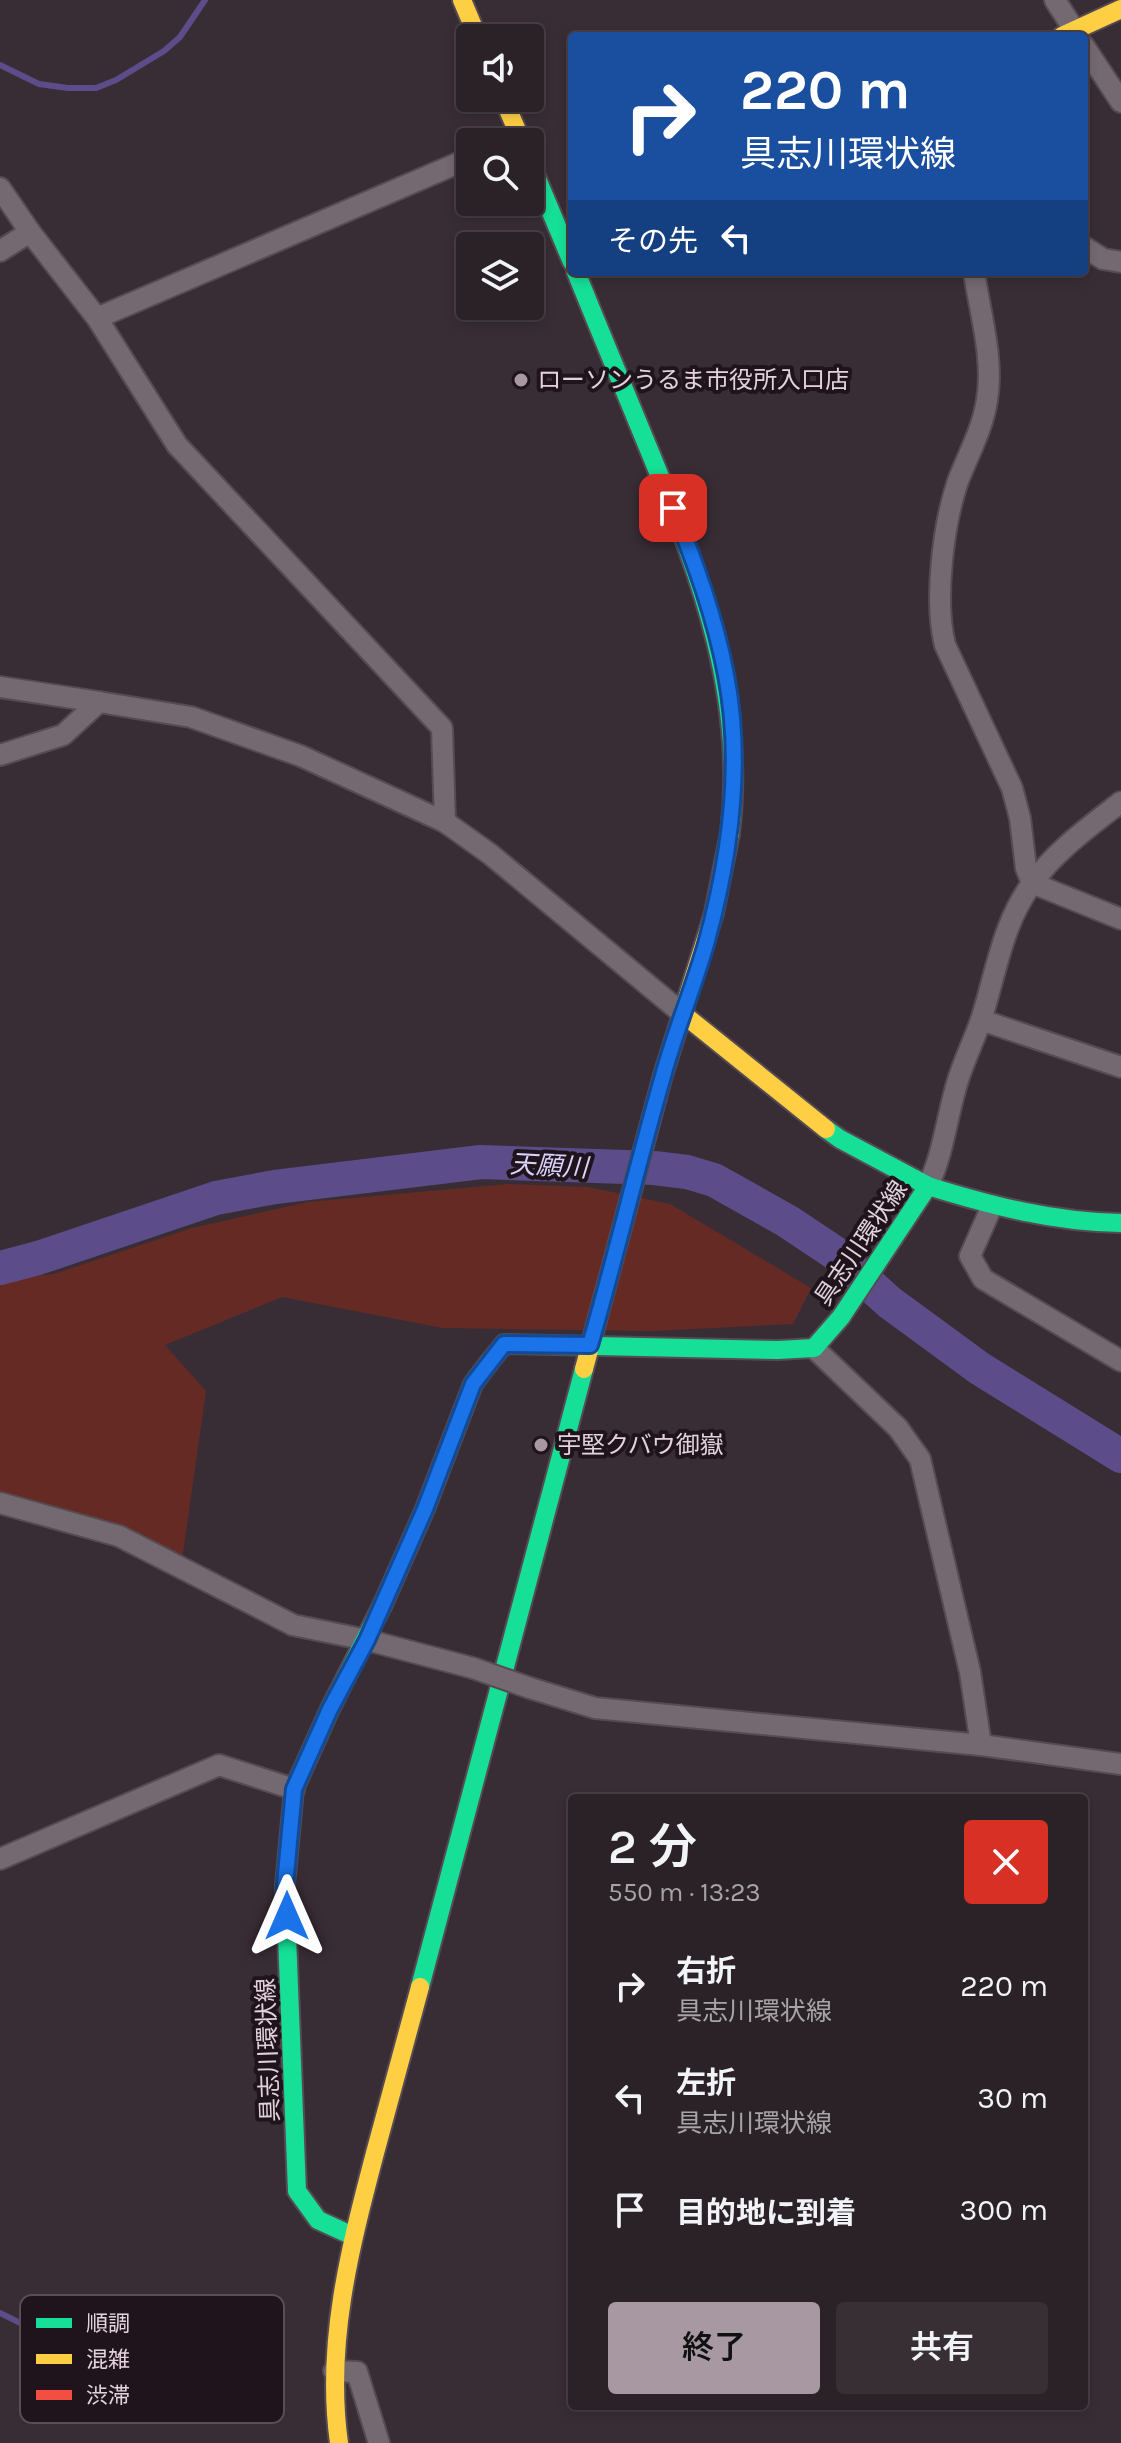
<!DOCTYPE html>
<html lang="ja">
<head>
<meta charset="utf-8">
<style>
  body { margin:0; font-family:Karla,"Noto Sans JP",sans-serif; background:#372f34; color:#f1f3f6; height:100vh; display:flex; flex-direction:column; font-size:30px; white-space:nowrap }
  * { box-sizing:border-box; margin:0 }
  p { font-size:26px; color:#a6a4a8 }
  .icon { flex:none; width:44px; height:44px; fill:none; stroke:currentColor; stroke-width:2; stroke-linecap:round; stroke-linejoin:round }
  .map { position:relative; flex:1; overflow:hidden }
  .drawer { position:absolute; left:568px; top:1794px; width:520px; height:616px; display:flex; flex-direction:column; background:#2b2228; border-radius:8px; box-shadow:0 4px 12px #0003,0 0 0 2px #473f45 }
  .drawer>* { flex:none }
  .banner { position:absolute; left:568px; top:32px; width:520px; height:244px; border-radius:8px; box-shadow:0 4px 12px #0003,0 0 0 2px #473f45; background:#1a4fa0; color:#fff; overflow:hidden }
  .controls { position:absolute; left:456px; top:24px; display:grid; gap:16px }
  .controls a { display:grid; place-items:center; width:88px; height:88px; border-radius:8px; background:#2b2228; box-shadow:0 4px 12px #0003,0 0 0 2px #473f45; font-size:40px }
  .pin { position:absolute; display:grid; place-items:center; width:68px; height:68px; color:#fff; margin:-34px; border-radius:16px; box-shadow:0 4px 12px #0006 }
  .me { position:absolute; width:88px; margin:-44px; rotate:0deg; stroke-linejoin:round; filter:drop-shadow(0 0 6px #0008) }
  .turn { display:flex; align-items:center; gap:28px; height:168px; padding:0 40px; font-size:36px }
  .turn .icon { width:104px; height:104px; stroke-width:2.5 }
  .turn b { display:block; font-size:56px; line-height:68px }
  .then { display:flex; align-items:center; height:76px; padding:0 40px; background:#0003; gap:16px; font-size:30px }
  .round { display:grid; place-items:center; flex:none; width:84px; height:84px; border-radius:8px; background:#372f34 }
  .head { display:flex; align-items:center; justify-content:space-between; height:136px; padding:0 40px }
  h1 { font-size:48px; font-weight:600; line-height:60px }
  .action { display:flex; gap:16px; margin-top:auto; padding:16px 40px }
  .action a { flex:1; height:92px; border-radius:8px; background:#a898a2; color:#111; font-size:32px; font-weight:600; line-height:92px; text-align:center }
  .action a+a { background:#372f34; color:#f1f3f6 }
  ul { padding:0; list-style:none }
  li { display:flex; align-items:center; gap:24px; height:112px; padding:0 40px }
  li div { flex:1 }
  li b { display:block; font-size:30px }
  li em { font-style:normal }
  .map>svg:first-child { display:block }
  .green { fill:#662a25 }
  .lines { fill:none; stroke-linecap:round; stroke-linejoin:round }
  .stream { stroke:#5c4d8a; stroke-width:6 }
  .river { stroke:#5c4d8a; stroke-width:34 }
  .street-casing { stroke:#564b52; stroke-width:24 }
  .fast-casing { stroke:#564b52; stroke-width:22 }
  .slow-casing { stroke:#564b52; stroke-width:22 }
  .jam-casing { stroke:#564b52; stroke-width:22 }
  .street { stroke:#756971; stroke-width:20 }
  .fast { stroke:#16e098; stroke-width:18 }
  .slow { stroke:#ffcf43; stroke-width:18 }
  .jam { stroke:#f24e42; stroke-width:18 }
  .street-bridge-casing { stroke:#564b52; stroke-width:24; stroke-linecap:butt }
  .street-bridge { stroke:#756971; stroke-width:20 }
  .route-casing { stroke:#114b97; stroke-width:20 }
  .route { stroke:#1a73e8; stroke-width:14 }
  .poi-dot { fill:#a898a2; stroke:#1f141b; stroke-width:3 }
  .labels { text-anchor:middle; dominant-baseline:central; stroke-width:8; stroke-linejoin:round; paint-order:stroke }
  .poi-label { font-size:24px; fill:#e3d2dc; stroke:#1f141b; text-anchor:start }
  .street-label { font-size:24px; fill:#e3d2dc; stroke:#1f141b }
  .water-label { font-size:26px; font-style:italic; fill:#d9d2fa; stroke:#1f141b }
  .key { fill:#1f141b; stroke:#5a4d55; stroke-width:2 }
  .key-label { font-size:22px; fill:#e3d2dc }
</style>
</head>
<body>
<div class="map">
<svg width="1121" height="2443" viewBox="0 0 1121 2443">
  <rect width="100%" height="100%" fill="#392d35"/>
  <path class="green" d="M507,1184L588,1187L670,1204L811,1288L793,1324L652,1331L443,1328L282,1297L165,1345L206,1391L181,1567L0,1503V1280L54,1274L192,1228L308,1202Z"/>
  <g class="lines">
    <g class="stream">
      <path d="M0,65L39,84L68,88H96L116,80L164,51L180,37L205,0"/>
      <path d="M0,2313L107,2366L151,2376L234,2385"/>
    </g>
    <path class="river" d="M0,1268L38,1258L216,1198L275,1187L481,1162L654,1168L687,1172L714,1180L787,1221L835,1253L889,1302L979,1368L1121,1456"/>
    <g class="street-casing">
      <g id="street">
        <path d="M1055,0L1078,36"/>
        <path d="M1084,46L1121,102"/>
        <path d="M0,188L30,232L97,318L177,445L442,728L445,822"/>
        <path d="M1084,247L1103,259L1121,262"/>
        <path d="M0,251L30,232"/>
        <path d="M974,272C980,313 994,359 987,400C983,428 968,455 958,481C943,525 934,601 945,645L1012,788L1020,818L1026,868L1032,883L1121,919"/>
        <path d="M97,318L470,158"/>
        <path d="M0,687L99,702"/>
        <path d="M0,755L63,735L99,702L191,717L301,756L445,822L490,854L683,1014"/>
        <path d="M981,1020L1121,1067"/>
        <path d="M928,1186C944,1152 947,1115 958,1080C965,1058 975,1038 982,1017C996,972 1003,923 1031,885C1054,852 1090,826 1121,802"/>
        <path d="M992,1206L970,1256L983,1279L1121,1361"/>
        <path d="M814,1348L898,1428L920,1459L970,1672L981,1745"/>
        <path d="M0,1503L119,1536L293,1625L367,1640L473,1668"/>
        <path d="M530,1688L595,1708L981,1745L1121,1764"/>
        <path d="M0,1859L219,1765L294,1789"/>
        <path d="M334,2371L357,2372L379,2443"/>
      </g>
    </g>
    <g class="fast-casing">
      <g id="fast">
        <path d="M530,162L572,262"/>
        <path d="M576,272C601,334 627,396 652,457C702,579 746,700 730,833"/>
        <path d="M928,1186C992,1206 1054,1222 1121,1223"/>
        <path d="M488,1364L504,1344L778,1350L814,1348L841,1317L928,1186L840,1139L826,1129"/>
        <path d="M420,1987L584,1369"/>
        <path d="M353,2236L318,2220L297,2191L285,1885L294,1789L330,1709L383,1604"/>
      </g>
    </g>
    <g class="slow-casing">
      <g id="slow">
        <path d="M462,0L478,38"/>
        <path d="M1062,36L1121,9"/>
        <path d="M503,98L522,142"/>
        <path d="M683,1014L826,1129"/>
        <path d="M584,1369L663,1075L714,913L730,833"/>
        <path d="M339,2443C325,2344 350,2248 375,2153C390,2097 405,2042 420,1987"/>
      </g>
    </g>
    <g class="jam-casing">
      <path id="jam" d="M383,1604L425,1509L473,1384L488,1364"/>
    </g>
    <use href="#street" class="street"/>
    <use href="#fast" class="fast"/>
    <use href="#slow" class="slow"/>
    <use href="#jam" class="jam"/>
    <g class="street-bridge-casing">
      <path id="street-bridge" d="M473,1668L530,1688"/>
    </g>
    <use href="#street-bridge" class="street-bridge"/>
  </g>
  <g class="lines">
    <g class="route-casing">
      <path id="route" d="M287,1916L285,1885L294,1789L330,1709L367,1640L425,1509L473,1384L504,1344L590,1345C616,1256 637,1166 663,1076C675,1032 693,989 706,944C730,858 743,763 726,675C715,617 695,562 673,508"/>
    </g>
    <use href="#route" class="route"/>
  </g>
  <g class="poi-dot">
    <circle cx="521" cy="380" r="8"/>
    <circle cx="541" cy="1445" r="8"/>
  </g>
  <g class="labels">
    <g class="poi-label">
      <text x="537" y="380">ローソンうるま市役所入口店</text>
      <text x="557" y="1445">宇堅クバウ御嶽</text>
    </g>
    <g class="street-label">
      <text transform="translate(861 1243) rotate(-56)">具志川環状線</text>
      <text transform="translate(268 2050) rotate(-92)">具志川環状線</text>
    </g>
    <g class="water-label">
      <text transform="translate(549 1166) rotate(3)">天願川</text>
    </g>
  </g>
  <rect x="20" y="2295" width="264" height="128" rx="12" class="key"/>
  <rect x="36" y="2318" width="36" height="10" fill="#16e098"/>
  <rect x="36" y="2354" width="36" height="10" fill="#ffcf43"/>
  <rect x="36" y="2390" width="36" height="10" fill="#f24e42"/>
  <g class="key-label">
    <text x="86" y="2331">順調</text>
    <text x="86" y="2367">混雑</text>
    <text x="86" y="2403">渋滞</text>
  </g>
</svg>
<div class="controls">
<a><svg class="icon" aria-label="sound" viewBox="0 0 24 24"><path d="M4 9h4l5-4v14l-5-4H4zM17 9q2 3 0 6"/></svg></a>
<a><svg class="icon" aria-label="search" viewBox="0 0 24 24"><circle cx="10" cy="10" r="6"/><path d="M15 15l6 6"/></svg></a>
<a><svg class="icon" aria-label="layers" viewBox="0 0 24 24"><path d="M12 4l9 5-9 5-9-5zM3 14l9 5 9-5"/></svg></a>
</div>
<div class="pin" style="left:673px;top:508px;background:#d93025"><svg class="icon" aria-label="arrive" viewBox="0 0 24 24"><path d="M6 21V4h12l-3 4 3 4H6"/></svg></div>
<svg class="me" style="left:287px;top:1916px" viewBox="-20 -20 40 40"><path d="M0-17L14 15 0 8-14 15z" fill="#1a73e8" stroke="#fff" stroke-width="4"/></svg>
<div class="banner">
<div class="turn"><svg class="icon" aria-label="right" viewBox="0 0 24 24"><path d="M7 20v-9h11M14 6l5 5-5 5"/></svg><div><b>220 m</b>具志川環状線</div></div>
<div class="then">その先<svg class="icon" aria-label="left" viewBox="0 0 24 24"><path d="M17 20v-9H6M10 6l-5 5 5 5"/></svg></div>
</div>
<section class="drawer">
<div class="head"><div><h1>2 分</h1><p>550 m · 13:23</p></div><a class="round" style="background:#d93025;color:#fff"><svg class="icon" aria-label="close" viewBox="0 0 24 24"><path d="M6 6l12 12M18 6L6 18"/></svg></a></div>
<ul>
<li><svg class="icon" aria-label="right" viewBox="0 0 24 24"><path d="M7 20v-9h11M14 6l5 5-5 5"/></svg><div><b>右折</b><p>具志川環状線</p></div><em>220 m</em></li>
<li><svg class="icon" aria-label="left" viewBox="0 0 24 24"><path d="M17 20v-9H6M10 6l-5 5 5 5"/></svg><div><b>左折</b><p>具志川環状線</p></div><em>30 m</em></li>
<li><svg class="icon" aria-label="arrive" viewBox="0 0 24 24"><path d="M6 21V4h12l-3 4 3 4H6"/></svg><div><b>目的地に到着</b></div><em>300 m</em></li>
</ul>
<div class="action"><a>終了</a><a>共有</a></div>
</section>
</div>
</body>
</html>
